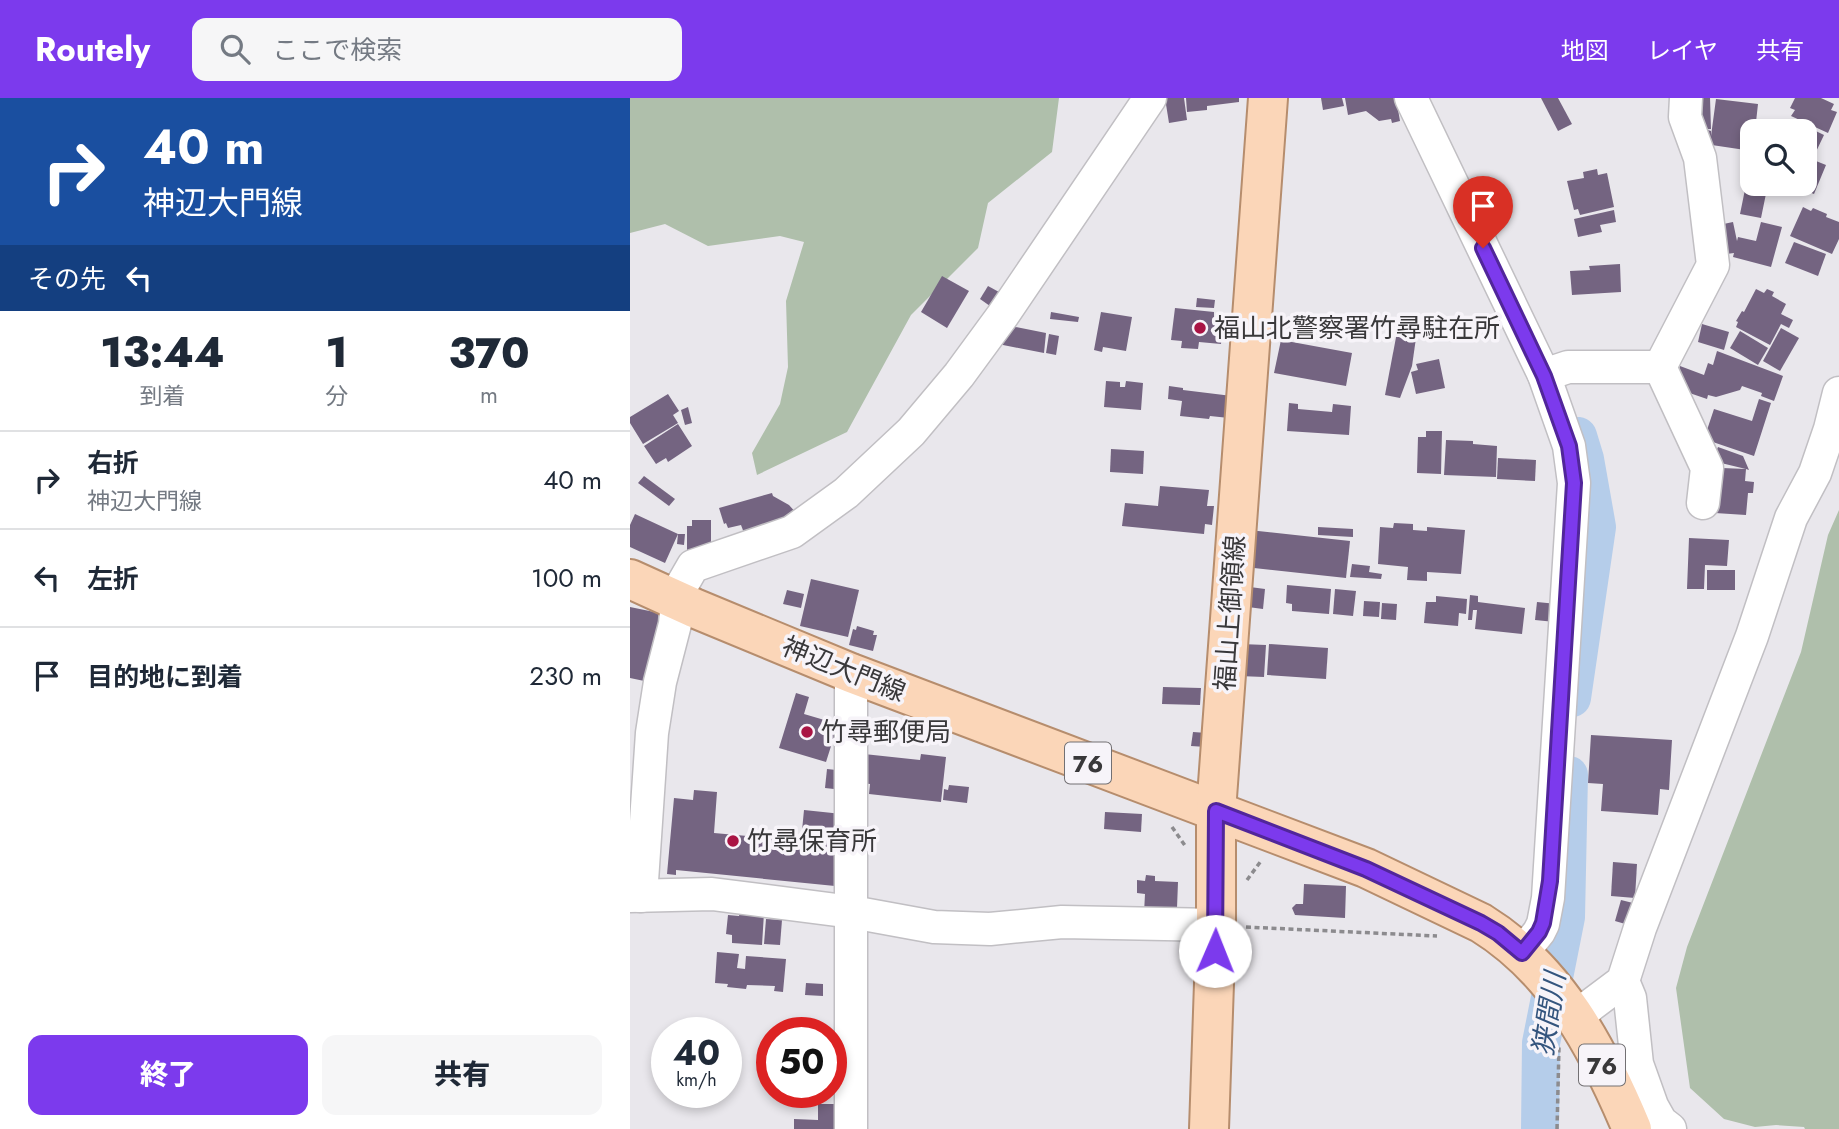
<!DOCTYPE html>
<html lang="ja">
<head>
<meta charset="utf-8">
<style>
  body { margin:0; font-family:Jost,"Noto Sans JP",sans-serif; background:#f6f6f7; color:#1f2937; height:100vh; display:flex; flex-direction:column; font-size:26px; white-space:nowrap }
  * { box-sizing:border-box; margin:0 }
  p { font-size:23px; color:#747a83 }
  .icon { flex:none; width:38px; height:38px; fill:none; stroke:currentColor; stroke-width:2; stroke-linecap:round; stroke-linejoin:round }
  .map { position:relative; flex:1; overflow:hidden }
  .sheet { display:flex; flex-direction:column; background:#fff; width:630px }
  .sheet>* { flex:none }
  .guide { background:#1a4fa0; color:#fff; overflow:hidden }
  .tools { position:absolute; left:1110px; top:21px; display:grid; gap:14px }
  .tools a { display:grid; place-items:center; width:77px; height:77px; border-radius:14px; background:#fff; box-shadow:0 4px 10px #0003; font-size:35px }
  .speed { position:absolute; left:21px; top:919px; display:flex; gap:14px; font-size:35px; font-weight:700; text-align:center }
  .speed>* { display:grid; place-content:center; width:91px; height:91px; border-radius:50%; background:#fff; box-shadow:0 4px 10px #0003; line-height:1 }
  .speed small { font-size:18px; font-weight:400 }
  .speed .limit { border:10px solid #d22; background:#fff; color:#111 }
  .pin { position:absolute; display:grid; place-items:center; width:60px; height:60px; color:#fff; margin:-72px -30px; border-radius:50% 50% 50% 0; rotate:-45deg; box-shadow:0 0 7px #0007 }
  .pin .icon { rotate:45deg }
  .me { position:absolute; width:77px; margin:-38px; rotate:1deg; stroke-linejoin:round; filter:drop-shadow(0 0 5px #0008) }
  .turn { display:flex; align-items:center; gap:24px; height:147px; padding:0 28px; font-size:32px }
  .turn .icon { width:91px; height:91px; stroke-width:2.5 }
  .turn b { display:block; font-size:49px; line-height:60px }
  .then { display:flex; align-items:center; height:66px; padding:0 28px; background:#0003; gap:14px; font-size:26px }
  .eta { display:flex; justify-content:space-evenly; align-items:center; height:119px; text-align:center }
  .eta b { font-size:42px; font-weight:800; line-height:49px }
  .action { display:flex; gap:14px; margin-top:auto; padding:14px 28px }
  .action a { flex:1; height:80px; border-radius:14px; background:#7c3aed; color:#fff; font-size:28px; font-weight:800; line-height:80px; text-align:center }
  .action a+a { background:#f6f6f7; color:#1f2937 }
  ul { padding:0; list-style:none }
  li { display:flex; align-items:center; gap:21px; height:98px; padding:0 28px; border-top:2px solid #e0e1e3 }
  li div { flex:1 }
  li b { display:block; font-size:26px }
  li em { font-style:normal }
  header { display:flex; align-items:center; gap:42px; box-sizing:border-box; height:98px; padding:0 35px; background:#7c3aed; color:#fff }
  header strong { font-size:33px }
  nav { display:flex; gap:38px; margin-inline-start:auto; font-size:24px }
  .search { width:490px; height:63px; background:#f6f6f7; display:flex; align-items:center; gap:18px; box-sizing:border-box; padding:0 24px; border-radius:14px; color:#747a83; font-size:26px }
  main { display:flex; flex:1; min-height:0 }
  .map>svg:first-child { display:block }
  .green { fill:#afbfab }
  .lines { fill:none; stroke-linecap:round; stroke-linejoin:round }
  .river { stroke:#b5cdea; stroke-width:38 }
  .building { fill:#746481 }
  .minor-casing { stroke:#c1bfc3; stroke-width:35 }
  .major-casing { stroke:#b68d6d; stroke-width:42 }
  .path { stroke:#8c8b8e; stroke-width:3.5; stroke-dasharray:5 3.5; stroke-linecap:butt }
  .minor { stroke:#fff; stroke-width:32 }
  .major { stroke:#fbd6b8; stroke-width:38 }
  .route-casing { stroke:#51269a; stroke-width:18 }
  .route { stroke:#7c3aed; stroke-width:12 }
  .poi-dot { fill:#a91444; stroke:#f7f4f9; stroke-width:2.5 }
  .labels { text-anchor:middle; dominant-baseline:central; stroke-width:7; stroke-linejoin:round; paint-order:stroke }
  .shield { fill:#f7f4f9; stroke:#727073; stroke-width:2 }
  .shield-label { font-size:24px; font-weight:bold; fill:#39383a }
  .poi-label { font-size:26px; fill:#39383a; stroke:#f7f4f9; text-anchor:start }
  .street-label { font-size:26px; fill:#39383a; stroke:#f7f4f9 }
  .water-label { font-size:28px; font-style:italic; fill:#34557e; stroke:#f7f4f9 }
</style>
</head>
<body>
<header>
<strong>Routely</strong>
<div class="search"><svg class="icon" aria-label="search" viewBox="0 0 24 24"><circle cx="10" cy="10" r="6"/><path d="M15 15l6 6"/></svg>ここで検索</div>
<nav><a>地図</a><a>レイヤ</a><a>共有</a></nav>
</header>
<main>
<section class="sheet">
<div class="guide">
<div class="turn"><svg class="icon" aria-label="right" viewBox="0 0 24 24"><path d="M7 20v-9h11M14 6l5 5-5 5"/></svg><div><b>40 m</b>神辺大門線</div></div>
<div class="then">その先<svg class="icon" aria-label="left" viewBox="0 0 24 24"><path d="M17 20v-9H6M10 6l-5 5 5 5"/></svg></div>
</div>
<div class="eta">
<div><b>13:44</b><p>到着</p></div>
<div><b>1</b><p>分</p></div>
<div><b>370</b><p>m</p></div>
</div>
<ul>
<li><svg class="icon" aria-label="right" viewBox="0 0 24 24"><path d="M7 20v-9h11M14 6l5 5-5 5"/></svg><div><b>右折</b><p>神辺大門線</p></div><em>40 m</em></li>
<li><svg class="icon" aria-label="left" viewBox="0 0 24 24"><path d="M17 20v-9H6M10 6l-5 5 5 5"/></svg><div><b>左折</b></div><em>100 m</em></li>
<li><svg class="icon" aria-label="arrive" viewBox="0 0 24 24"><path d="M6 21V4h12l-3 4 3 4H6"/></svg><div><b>目的地に到着</b></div><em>230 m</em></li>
</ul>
<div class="action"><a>終了</a><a>共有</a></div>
</section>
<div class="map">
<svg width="1209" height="1031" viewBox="0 0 1209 1031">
  <rect width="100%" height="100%" fill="#e9e7ec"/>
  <g class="green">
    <path d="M0,0H429L422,54L358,105L348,150L281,217L217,334L127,377L122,355L150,306L158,269L156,203L174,144L150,138L78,148L35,126L0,135Z"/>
    <path d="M1209,412V1031H1175L1174,1029L1146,1027L1125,1029L1094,1021L1060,990L1046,890L1057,849L1171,554L1198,437Z"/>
  </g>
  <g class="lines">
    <g class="river">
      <path d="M942,600L967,429L955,361L948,338"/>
      <path d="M910,1031L911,945L936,819L939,677"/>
    </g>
  </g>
  <g class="building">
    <path d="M535,0H554L557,22L539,25Z"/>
    <path d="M556,0H609V4L577,8V12L557,14Z"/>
    <path d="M691,0H712L714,8L693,12Z"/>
    <path d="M715,0H766L770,23L762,25L761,21L749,23L736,13L718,17Z"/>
    <path d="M911,0H928L942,26L928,33Z"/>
    <path d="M1063,0H1080L1081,31L1065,32Z"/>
    <path d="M1165,0H1191L1204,6L1201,12L1207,14L1198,35L1161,18L1165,12L1160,10Z"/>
    <path d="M1086,1L1128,6L1125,33H1122V53L1075,46L1078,32L1081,33V38Z"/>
    <path d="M1161,21L1194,37L1183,60L1174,56V33H1155Z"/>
    <path d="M1181,61L1196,67L1184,96L1169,90L1171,86H1174V77Z"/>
    <path d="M967,71L968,77L977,75L984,109L950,117L948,111L944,112L937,83L954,80L953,74Z"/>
    <path d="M1119,72L1122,73V86H1138L1131,120L1110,116Z"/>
    <path d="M1173,109L1181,113L1183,110L1197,116L1196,119L1209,124V141L1202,156L1160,138Z"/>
    <path d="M984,112L986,124L970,127L972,134L948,139L944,121Z"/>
    <path d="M1103,124L1107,143L1108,139L1126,143L1131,124L1152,129L1141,169L1103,159L1104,155L1089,157L1084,128Z"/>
    <path d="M1164,144L1196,156L1188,178L1155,165Z"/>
    <path d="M990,166L991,194L942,197L940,173L960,172L959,168Z"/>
    <path d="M312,178L339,193L317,230L291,214Z"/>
    <path d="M358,188L369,194L360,208L350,201Z"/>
    <path d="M1126,191L1134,195L1137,191L1144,194L1142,198L1156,206L1151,216L1163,222L1159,230L1151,226L1140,247L1106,229L1108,224L1106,223L1112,213L1114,214Z"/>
    <path d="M567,200L585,202L584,210L566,209Z"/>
    <path d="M545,210L584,214V221L596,222V225L599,226L597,235H592L591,246L569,244L568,251L551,250L552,243L541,242Z"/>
    <path d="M421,214L449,219L448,224L420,221Z"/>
    <path d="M471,214L502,219L496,253L473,249L472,254L464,252Z"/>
    <path d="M1072,226L1099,234L1094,252L1068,244Z"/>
    <path d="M376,227L416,235L414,255L363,245Z"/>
    <path d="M768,229L787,233L782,268L770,300L755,297Z"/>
    <path d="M1151,230L1169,240L1150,273L1133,263Z"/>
    <path d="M1110,233L1138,250L1128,267L1100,250Z"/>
    <path d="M419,236L429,238L426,257L416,255Z"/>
    <path d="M651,242L722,255L716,288L644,275Z"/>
    <path d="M1087,253L1153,278L1144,303L1131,298L1132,295L1112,288L1110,292L1086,299L1078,297L1077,301L1042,289L1050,268L1074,277L1078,265L1083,267Z"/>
    <path d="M809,261L815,290L786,296L781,274L788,272L786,266Z"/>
    <path d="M476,283L490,284V289H495L496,283L513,285L511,312L474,309Z"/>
    <path d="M539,288L553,290V292L602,298L599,320L580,318L579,321L550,318L552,303L538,301Z"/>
    <path d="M38,296L49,313L43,317L48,325L13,346L0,325V319Z"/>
    <path d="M1129,301L1141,305L1124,358L1074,341L1084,311L1122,323Z"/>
    <path d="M659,305L668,306V311L702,314L703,306L721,308L719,337L657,333Z"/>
    <path d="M58,309L62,325L55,327L51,312Z"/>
    <path d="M48,326L62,348L38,364L36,360L26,366L14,348Z"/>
    <path d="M796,333H812L811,376L787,375L788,339H796Z"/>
    <path d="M816,342L843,343V346L867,348L866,379L814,377Z"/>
    <path d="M1088,349L1113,358L1119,372L1116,371L1115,383L1124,384L1123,395H1118L1116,417L1085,415L1086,390H1091L1092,370L1116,371L1091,365V363L1083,360Z"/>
    <path d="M481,351L514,353L513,376L480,374Z"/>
    <path d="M868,360L906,362L905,383L867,381Z"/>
    <path d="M14,378L45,401L39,408L8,385Z"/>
    <path d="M530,388L579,392L577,408H584L582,427L575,426L574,436L492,428L495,405L528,408Z"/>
    <path d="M142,395L143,398L159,407L168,417L114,435L111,427L98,430L96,425L94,426L89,410Z"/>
    <path d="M5,416L48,436H55L54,447L47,446L48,436L35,465L0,449V427Z"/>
    <path d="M62,422H81V452H57V428H62Z"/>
    <path d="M764,425L783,426V432L797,433V429L835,432L831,476L797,474V483L777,482L778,469L748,466L750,429L763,430Z"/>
    <path d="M688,429L723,431V439L688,437Z"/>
    <path d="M619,432L720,443L716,480L615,469Z"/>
    <path d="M1059,440L1099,442L1097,468L1075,467L1074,491H1057Z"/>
    <path d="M722,466L740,468L739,474L752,476L751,481L720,479Z"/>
    <rect x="1077" y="472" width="28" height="20"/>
    <path d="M181,481L229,492L218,539L170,528Z"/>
    <path d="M657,487L701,491L699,516L662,513V506L656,505Z"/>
    <path d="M620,489L635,491L633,511L618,509Z"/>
    <path d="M705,491L726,493L723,518L703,516Z"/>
    <path d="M157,492L174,496L171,510L153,506Z"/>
    <path d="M840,497L848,498V504L895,510L892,536L845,531L847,512H843L842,522H838Z"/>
    <path d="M806,498L837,501L836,516L829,515L828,528L794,525L796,504H806Z"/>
    <path d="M734,503L750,504L749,519L733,518Z"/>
    <path d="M907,504L927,506L925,524L905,522Z"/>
    <path d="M752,505L767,506L766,522L751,521Z"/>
    <path d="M0,509L34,516L19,584L0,580Z"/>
    <path d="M227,528L244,533L243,537H247L243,553L219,547L223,531L226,532Z"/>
    <path d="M611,546L636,547L634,579L609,578Z"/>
    <path d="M639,546L698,550L696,581L637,577Z"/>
    <path d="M533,589L571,590L570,607L532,606Z"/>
    <path d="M166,595L179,599L174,616L208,626L196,664L149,650Z"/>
    <path d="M563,634L577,635L576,649L561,648Z"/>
    <path d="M961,637L1042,642L1039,692L1030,691L1028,717L971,713L973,686L958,685Z"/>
    <path d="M234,656L290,662L291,656L316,659L311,704L239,696L240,686L231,685Z"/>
    <path d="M197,671L216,673L213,692L195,690Z"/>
    <path d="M319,687L339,689L337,705L313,702L314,691L318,692Z"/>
    <path d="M64,692L87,694L84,735L171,743L174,712L212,716L205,788L46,772V777L37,776L44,700L63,702Z"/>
    <path d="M475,714L512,716L511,734L474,731Z"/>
    <path d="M983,764L1007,766L1005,800L981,798Z"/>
    <path d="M516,777L525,778V783L548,784L547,810L536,809V816L514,815L515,796L507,795V782L515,783Z"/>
    <path d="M674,786L716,788L715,820L665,817L662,810L666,806H673Z"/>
    <path d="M991,802L1007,806L1002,828L985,823Z"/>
    <path d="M110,814L134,815L132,847L102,845V837L96,836L98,817L109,818Z"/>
    <path d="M136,821L152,822L150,847L134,846Z"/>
    <path d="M87,854L109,856L107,870L115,871L116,858L156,861L153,894L144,893L145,888L117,887L116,891L97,889L98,886L85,885Z"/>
    <path d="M176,885L193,886V898L175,897Z"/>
    <path d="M188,1006H211V1031H164V1021L188,1022Z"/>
  </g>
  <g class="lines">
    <g class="minor-casing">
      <g id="minor">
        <path d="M781,0L914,277L939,348L944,385L918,800L913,826L909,834L892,855"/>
        <path d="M1030,269L1077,370L1073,405"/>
        <path d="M914,277L938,269H1030L1083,167L1070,60L1055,19L1056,0"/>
        <path d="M221,575V1031"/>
        <path d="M0,798L82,796L222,814L304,829L360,831L432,824L586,827"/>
        <path d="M11,798L22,635L30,584L45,526L47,502L52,487L63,468L162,434L216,395L281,334L329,277L373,217L520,0"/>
        <path d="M993,883L1000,900L1007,966L1022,1008L1031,1024L1040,1031"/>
        <path d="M947,920L961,907L993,883L1010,830L1122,538L1161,420L1185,375L1200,331L1209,295"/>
      </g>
    </g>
    <g class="major-casing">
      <g id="major">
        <path d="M0,481L64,510L221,575L736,770L851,825C927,872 968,950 1002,1031"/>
        <path d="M579,1031L586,827V713L638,0"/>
      </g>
    </g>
    <g class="path">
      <path d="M542,729L556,749"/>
      <path d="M617,782L631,763"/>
      <path d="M616,829L807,838"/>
      <path d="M927,1031L929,949"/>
    </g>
    <use href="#minor" class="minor"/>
    <use href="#major" class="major"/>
  </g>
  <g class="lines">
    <g class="route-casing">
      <path id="route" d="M585,853L586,713L736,771L851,825L868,835L892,855L909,834L913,825L920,783L944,385L939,348L914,278L853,150"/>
    </g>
    <use href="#route" class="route"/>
  </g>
  <g class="poi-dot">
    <circle cx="570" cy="230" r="7"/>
    <circle cx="177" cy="634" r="7"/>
    <circle cx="103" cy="743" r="7"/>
  </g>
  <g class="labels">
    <g class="shield">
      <rect x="435" y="644.5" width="46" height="41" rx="5"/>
      <rect x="949" y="946.5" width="46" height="41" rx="5"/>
    </g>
    <g class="shield-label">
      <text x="458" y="665">76</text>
      <text x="972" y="967">76</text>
    </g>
    <g class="poi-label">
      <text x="584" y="230">福山北警察署竹尋駐在所</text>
      <text x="191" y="634">竹尋郵便局</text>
      <text x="117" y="743">竹尋保育所</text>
    </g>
    <g class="street-label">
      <text transform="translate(600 515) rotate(-86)">福山上御領線</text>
      <text transform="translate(214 571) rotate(22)">神辺大門線</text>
    </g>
    <g class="water-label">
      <text transform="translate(919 916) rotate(-81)">狭間川</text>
    </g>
  </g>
</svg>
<div class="tools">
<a><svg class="icon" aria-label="search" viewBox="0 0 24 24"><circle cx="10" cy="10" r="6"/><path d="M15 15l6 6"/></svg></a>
</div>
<div class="speed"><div>40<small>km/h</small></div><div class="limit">50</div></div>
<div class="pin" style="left:853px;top:150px;background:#d93025"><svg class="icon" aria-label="arrive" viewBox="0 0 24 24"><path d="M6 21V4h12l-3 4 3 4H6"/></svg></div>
<svg class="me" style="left:585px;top:853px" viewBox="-20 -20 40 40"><circle r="19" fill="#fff"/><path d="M0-13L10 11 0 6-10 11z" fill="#7c3aed"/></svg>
</div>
</main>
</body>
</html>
